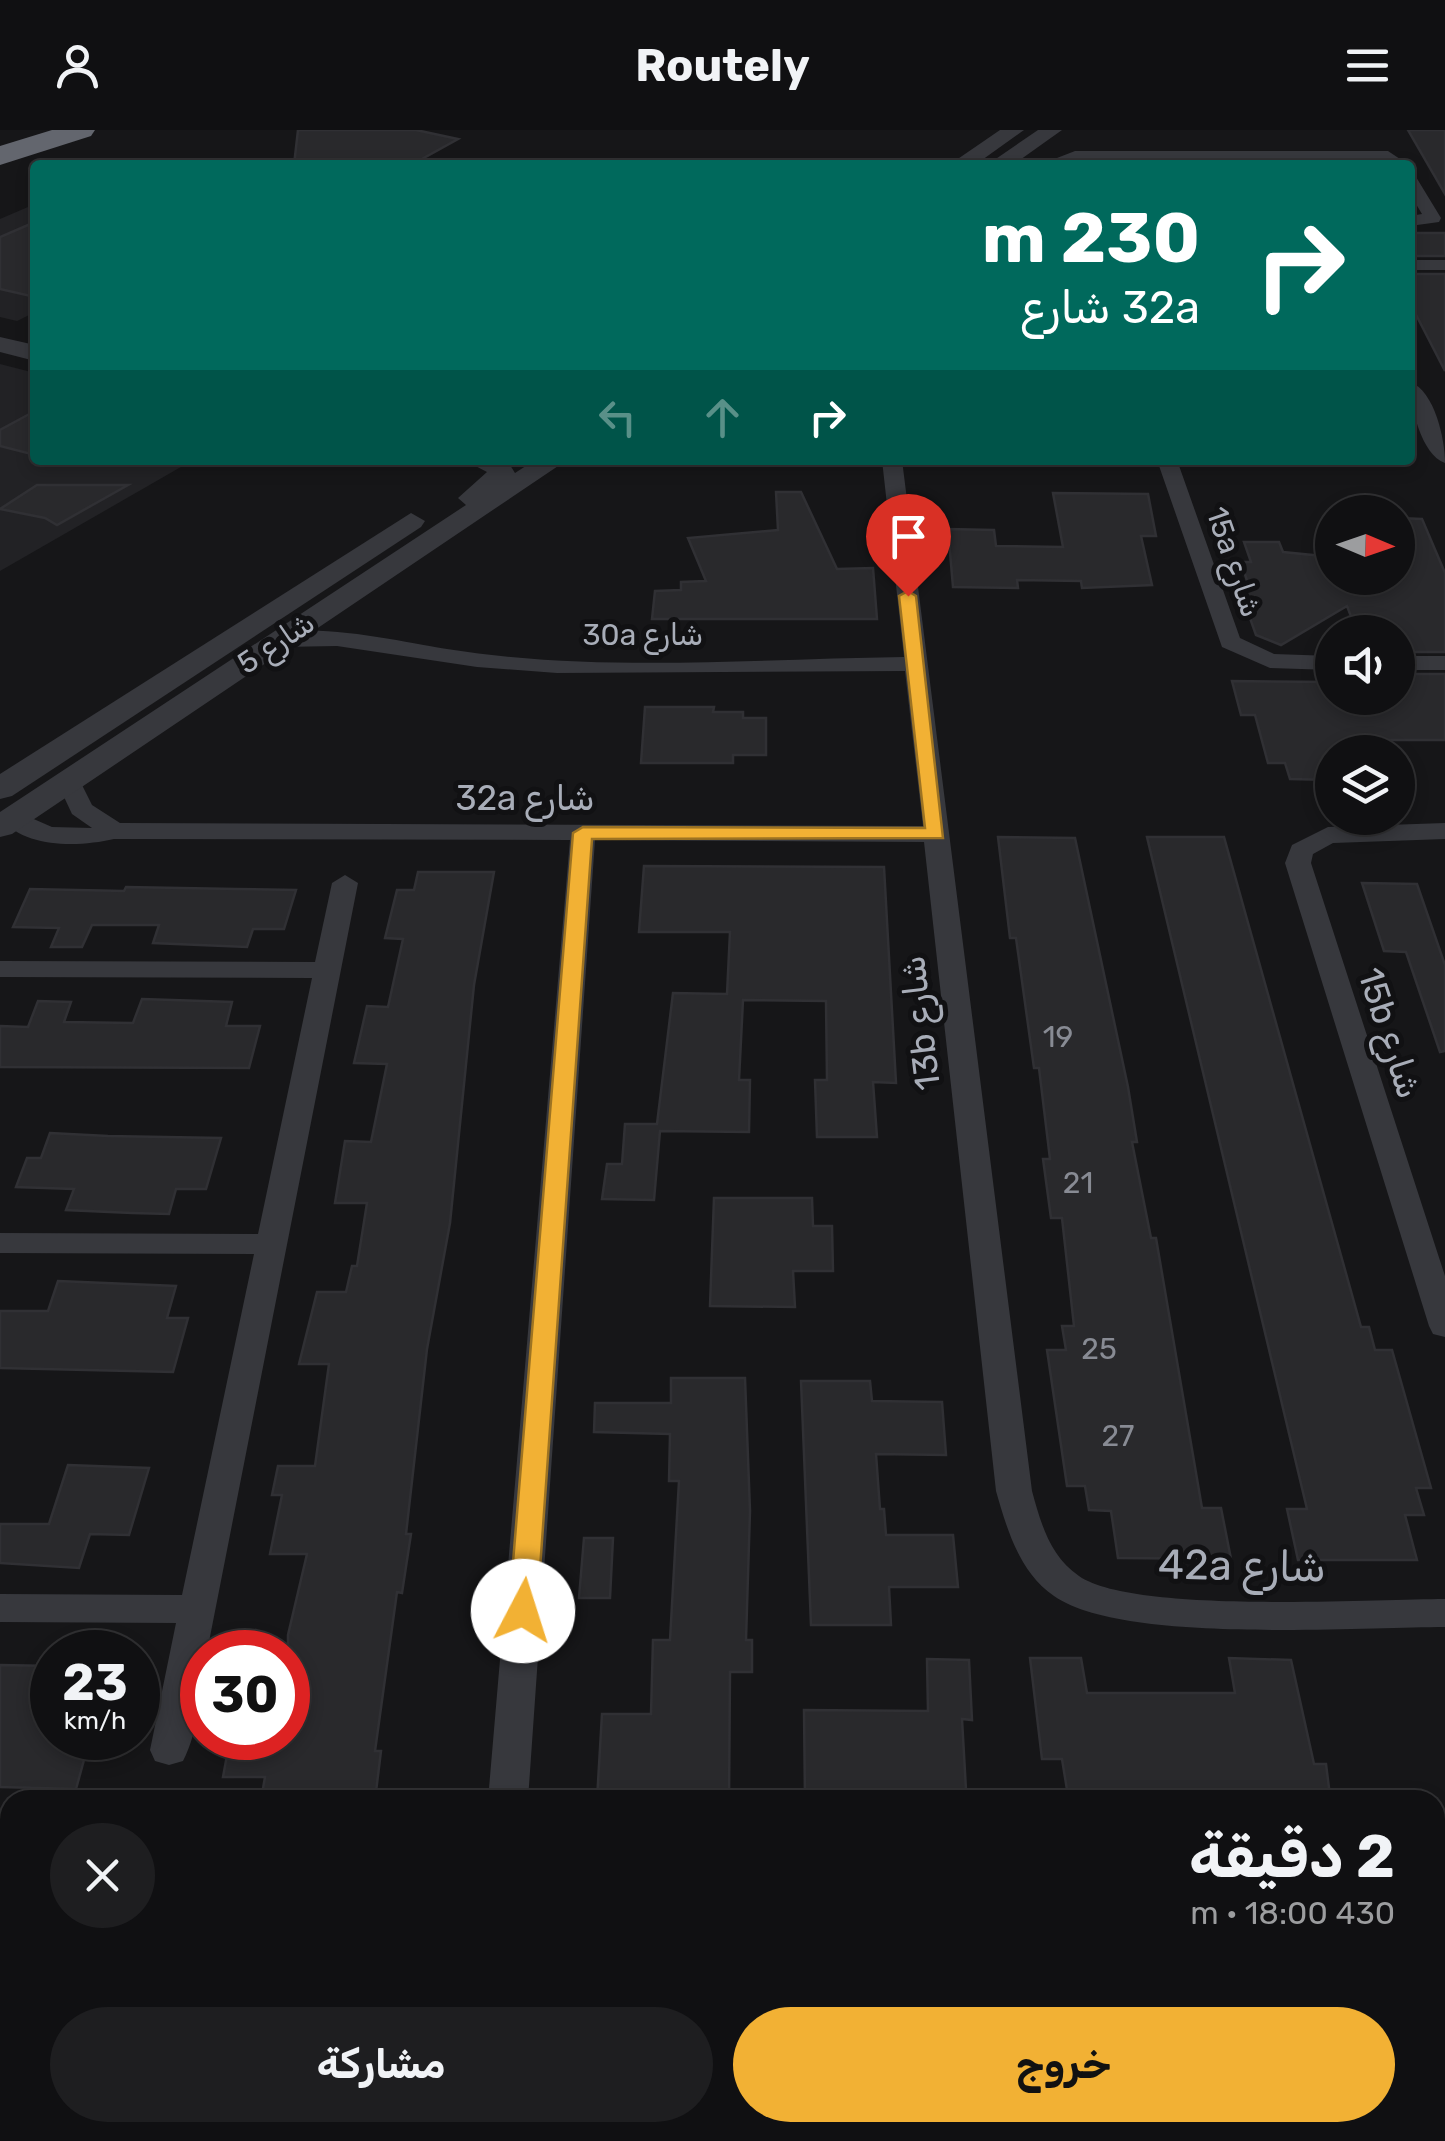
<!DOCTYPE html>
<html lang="ar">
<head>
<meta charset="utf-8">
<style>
  body { margin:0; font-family:Rubik,"Noto Naskh Arabic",sans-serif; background:#1e1e20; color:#f1f3f6; direction:rtl; height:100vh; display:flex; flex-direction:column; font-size:38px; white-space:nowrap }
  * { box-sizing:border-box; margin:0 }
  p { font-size:32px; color:#9c9d9f }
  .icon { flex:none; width:55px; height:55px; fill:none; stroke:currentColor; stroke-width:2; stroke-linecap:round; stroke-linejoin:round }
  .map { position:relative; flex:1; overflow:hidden; direction:ltr }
  .details { position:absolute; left:0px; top:1660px; width:1445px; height:352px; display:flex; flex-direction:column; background:#101012; border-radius:30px 30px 0 0; box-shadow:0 5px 15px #0003,0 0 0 2px #303032; direction:rtl }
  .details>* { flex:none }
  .banner { position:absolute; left:30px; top:30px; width:1385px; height:305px; border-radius:10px; box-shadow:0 5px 15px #0003,0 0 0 2px #303032; direction:rtl; background:#00695c; color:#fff; overflow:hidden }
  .needle { width:65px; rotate:92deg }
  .fabs { position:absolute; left:1315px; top:365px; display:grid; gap:20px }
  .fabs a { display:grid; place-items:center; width:100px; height:100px; border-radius:50%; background:#101012; box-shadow:0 5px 15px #0003,0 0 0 2px #303032; font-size:50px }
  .speed { position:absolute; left:30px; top:1500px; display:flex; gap:20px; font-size:50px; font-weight:700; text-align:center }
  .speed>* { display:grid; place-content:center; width:130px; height:130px; border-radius:50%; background:#101012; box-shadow:0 5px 15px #0003,0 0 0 2px #303032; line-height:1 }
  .speed small { font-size:25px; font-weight:400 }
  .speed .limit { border:15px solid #d22; background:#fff; color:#111 }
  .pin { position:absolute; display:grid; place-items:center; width:85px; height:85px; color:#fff; margin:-102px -42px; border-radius:50% 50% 50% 0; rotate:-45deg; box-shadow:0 0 10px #0007 }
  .pin .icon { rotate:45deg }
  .me { position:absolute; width:110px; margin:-55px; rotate:5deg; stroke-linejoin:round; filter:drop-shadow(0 0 8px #0008) }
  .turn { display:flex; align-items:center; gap:35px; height:210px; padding:0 50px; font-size:45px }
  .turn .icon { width:130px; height:130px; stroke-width:2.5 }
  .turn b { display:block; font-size:70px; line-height:85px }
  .lanes { display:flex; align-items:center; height:95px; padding:0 50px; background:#0003; justify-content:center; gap:50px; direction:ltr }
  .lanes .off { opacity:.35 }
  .round { display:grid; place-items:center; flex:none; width:105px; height:105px; border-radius:52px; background:#1e1e20 }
  .overview { display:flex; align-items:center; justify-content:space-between; height:170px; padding:0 50px }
  h1 { font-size:60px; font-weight:700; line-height:75px }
  .button { display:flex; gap:20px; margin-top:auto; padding:20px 50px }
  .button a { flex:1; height:115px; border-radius:60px; background:#f2b134; color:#111; font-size:40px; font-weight:700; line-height:115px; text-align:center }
  .button a+a { background:#1e1e20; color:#f1f3f6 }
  header { display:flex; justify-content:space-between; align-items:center; height:130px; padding:0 50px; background:#101012; font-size:45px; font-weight:700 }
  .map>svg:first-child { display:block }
  .built { fill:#222225 }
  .building { fill:#29292c; stroke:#303034; stroke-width:2.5 }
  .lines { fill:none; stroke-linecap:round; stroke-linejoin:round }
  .minor { fill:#37383d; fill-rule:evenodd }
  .tertiary { fill:#37383d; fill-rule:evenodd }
  .motorway { fill:#63666e; fill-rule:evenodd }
  .route { fill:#f2b134; stroke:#9d7322; stroke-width:2.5 }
  .labels { text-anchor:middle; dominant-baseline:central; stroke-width:10; stroke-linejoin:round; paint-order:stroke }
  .far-street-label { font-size:30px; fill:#a8adb8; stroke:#111113 }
  .number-label { font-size:30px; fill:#888b94 }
  .street-label { font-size:35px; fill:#a8adb8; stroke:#111113 }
  .near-street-label { font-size:42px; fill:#a8adb8; stroke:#111113 }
</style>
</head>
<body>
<header><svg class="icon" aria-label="menu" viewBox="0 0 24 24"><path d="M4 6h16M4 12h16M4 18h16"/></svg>Routely<svg class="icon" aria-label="person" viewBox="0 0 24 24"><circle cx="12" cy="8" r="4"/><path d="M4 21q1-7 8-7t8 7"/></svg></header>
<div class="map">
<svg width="1445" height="2011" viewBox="0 0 1445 2011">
  <rect width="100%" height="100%" fill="#161618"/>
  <g class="built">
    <path d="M35,74V182L17,191L0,187V89Z"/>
    <path d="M0,234L35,243V330H193L0,441Z"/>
  </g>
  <g class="building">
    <path d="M298,0H416L458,9L411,35H294Z"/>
    <path d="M1408,0H1445V64Z"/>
    <path d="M35,92V167L0,159V107Z"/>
    <rect x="1410" y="103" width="35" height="23"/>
    <path d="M1410,144H1445V241L1410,173Z"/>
    <path d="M35,281V325L0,316V300Z"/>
    <path d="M37,355H128L57,395L45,388L0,379Z"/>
    <path d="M776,362H801L837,439L873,438L877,489H652L655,461L681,460V452L706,451L688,408L778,400Z"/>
    <path d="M1053,363L1148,364L1156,406H1141L1152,455L1082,458L1081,451L1017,450L1018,458L953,457L948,399L994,400L996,416L1063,417Z"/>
    <path d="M1398,388L1422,389L1445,443V522H1398V502H1357L1347,476L1281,515L1256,505L1240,460H1250L1241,432H1251L1244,412H1279L1283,422L1332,427V448H1398Z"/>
    <path d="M1398,544H1445V610H1362L1366,622H1332V650L1290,649L1285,633H1268L1255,585H1241L1232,551L1332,552V568H1398Z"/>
    <path d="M645,577H714L713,582H743V588H766V625H733V633H641Z"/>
    <path d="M998,707L1075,708L1128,957L1137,1012H1132L1151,1108H1156L1202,1378H1221L1231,1429L1118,1428L1111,1381L1089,1380L1085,1356H1067L1047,1220H1066L1062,1196H1074L1062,1088H1051L1043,1029H1050L1039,938H1034L1016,808H1010Z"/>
    <path d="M1147,707H1224L1361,1197H1369L1375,1220H1392L1431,1358H1416L1424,1385H1405L1417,1430H1298L1287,1379H1307Z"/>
    <path d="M644,736L884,737L896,953L873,952L877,1007H817L815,950H827L826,871L743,870L739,950H750L749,1002L660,1001L654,1070L602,1069L607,1034H622L625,994H657L673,863L727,864L730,802H639Z"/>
    <path d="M418,742H494L474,855L450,1093L427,1219L406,1404H411L402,1463L397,1462L375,1621H381L375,1670H261L265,1647H223L230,1609H288V1505L307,1424H270L282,1365H272L278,1336H315L329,1234H299L317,1162H346L352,1136H357L367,1073H335L345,1011L371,1012L387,934L354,933L367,876L388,877L403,809L385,808L397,760H414Z"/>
    <path d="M1362,753L1417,754L1445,835V921L1440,922L1406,822L1384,821Z"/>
    <path d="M126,757L236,759L296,760L284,799H253L247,817L153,813L159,795H92L82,817H51L59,798L13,797L30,759L124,761Z"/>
    <path d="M142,869L232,872L226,896H260L249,938L0,937V896L28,897L38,871L71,872L64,892L133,893Z"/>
    <path d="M50,1003L108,1006L221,1008L206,1059H176L169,1084L132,1083L66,1080L74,1059L16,1057L27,1028H41Z"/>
    <path d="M714,1068H812L813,1096H832L833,1141H793L795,1177L710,1176Z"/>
    <path d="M58,1151L176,1156L167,1188H188L173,1242L0,1238V1181H48Z"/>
    <path d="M671,1248H745L750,1381L746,1510H752V1542H730L729,1670H597L602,1584H651L653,1510H670L679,1351H669L670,1304L594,1302L595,1273H671Z"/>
    <path d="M801,1251H870L872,1271L942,1272L946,1325L876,1324L880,1379H884L886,1405H953L958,1457H889L891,1495H811Z"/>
    <path d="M68,1335L149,1338L129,1405L90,1404L79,1438L0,1433V1394H49Z"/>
    <path d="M584,1408H613L610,1468H579Z"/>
    <path d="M1030,1528H1081L1087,1563H1235L1229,1528L1291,1530L1314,1634H1326L1330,1666H1261L1260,1662L1068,1666L1062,1629H1042Z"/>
    <path d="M927,1529L969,1530L972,1590L962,1589L966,1660L924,1661V1670H805L804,1580L928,1581Z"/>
    <path d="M0,1535L52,1536V1608H90L76,1659L0,1657Z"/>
  </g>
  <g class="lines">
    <g class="minor">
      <path d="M1075,21H1388L1409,35L1384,31H1076L1039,35Z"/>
      <path d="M1410,45L1416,47L1441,88L1439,92L1410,96V86L1422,84L1410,64Z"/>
      <rect x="1410" y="130" width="35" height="10"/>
      <path d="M1410,252C1435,261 1445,310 1445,333C1421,325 1410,275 1410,252Z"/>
      <path d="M882,330H902L1032,1361C1041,1394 1050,1426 1079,1446C1133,1484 1370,1469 1445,1469V1497C1355,1497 1122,1514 1054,1466C1019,1442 1007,1399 996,1361L924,712L595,710L528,1670H488L570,710L114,709C79,717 26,719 0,688L13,680L52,697L92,698L72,684L57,652L69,645L78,647L92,675L120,693L923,696L905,541L557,543L477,537L337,516L280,517L269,510C292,486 414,514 447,519C597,543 753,529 904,527Z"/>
      <path d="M1157,330H1177L1240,508L1274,524L1332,526V540L1270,538L1222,517Z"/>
      <rect x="1398" y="526" width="47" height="14"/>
      <path d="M1445,693V709L1333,713L1313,724L1311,733L1445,1146V1207L1433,1204L1429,1196L1285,733L1292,715L1328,697Z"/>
      <path d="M345,745L358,753L207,1522H202C202,1556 199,1601 183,1631L169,1635L155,1631L150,1620L176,1493L0,1492V1464L182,1465L254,1124L0,1123V1103L258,1104L312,848L0,847V831L315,832L332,753Z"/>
      <rect x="0" y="1746" width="10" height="34"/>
      <rect x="0" y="1838" width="10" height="36"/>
      <rect x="1435" y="1912" width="10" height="38"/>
      <path d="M461,2002H505L504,2011H460Z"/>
      <path d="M1082,2002H1126L1123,2011H1079Z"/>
    </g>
    <g class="tertiary">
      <path d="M1000,0H1024L975,35H949Z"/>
      <path d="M1038,0H1062L1013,35H987Z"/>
      <path d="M0,207L35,215V231L0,222Z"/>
      <path d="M464,330H507L515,343L535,330H567L12,704L0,707V682L466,375L458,368L487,342Z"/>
      <path d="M411,383L425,391L421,397L12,666L0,669V644Z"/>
    </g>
    <path class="motorway" d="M52,0H95L91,6L0,35V16Z"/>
  </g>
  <path class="route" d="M908,461L916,466L943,708L592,709L537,1481L523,1491L513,1488L509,1481L573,703L583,697L925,698L899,466Z"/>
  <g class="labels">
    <g class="far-street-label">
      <text transform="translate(1234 432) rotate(71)">15a شارع</text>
      <text x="643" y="505">30a شارع</text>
      <text transform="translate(276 513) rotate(-34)">شارع 5</text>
    </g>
    <g class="number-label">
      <text x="1058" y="907">19</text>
      <text x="1078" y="1053">21</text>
      <text x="1099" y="1219">25</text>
      <text x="1118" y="1306">27</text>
    </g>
    <g class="street-label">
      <text x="525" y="668">32a شارع</text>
      <text transform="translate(920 893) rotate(-97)">13b شارع</text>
      <text transform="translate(1390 903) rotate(72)">15b شارع</text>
    </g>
    <g class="near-street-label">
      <text transform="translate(1242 1436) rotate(1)">42a شارع</text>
    </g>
  </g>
</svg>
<div class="fabs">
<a><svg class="needle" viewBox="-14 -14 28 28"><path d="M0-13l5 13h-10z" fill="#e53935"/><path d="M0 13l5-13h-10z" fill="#9c9d9f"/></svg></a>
<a><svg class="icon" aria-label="sound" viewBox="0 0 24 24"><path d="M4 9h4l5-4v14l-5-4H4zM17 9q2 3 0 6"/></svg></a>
<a><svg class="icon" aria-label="layers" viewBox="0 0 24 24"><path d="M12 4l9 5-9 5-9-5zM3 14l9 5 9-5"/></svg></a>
</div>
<div class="speed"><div>23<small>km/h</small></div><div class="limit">30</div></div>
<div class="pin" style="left:908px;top:466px;background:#d93025"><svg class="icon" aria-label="arrive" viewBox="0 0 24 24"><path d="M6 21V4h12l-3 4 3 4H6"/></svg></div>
<svg class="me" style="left:523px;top:1481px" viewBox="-20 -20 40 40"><circle r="19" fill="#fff"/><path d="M0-13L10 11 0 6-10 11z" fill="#f2b134"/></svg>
<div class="banner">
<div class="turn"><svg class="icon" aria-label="right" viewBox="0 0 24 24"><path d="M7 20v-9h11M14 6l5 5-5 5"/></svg><div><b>230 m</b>32a شارع</div></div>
<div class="lanes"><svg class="icon off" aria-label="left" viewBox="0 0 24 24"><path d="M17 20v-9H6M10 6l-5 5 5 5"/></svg><svg class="icon off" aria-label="ahead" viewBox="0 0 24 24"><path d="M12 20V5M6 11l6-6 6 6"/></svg><svg class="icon" aria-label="right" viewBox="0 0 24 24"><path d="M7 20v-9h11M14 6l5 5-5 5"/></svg></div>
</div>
<section class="details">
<div class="overview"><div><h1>2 دقيقة</h1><p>430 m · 18:00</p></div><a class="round"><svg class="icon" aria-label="close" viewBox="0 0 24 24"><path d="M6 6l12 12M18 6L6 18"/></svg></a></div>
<div class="button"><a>خروج</a><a>مشاركة</a></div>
</section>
</div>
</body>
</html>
